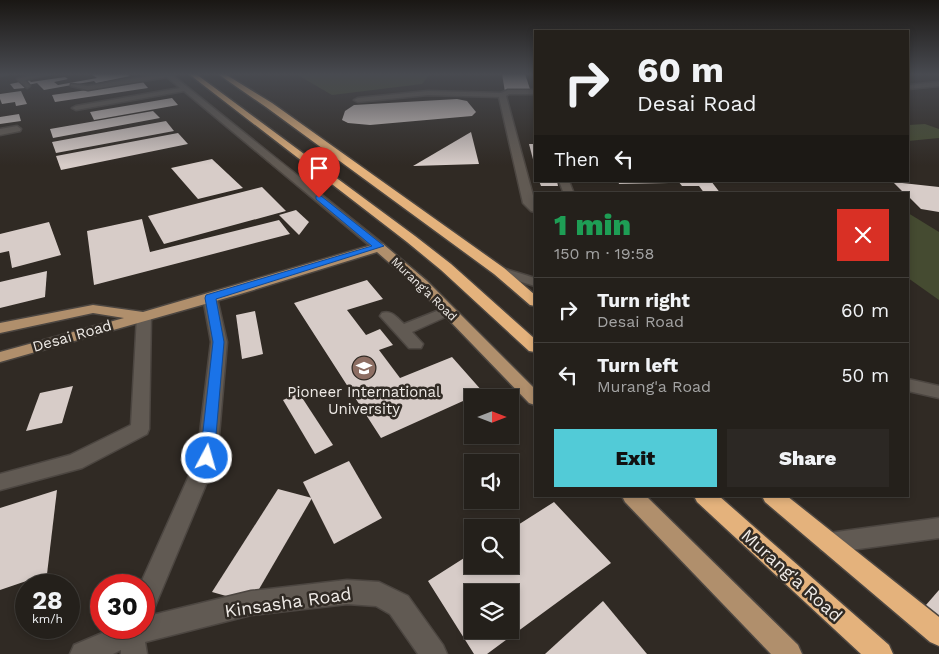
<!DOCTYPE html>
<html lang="en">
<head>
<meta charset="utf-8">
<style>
  body { margin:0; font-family:"Work Sans",sans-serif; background:#2c2824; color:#f1f3f6; height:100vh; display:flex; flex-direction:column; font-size:19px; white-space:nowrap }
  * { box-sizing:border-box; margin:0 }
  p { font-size:16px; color:#a3a3a3 }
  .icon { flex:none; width:28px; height:28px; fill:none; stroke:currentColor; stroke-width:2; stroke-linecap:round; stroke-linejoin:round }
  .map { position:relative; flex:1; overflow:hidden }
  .drawer { position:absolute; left:534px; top:192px; width:375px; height:305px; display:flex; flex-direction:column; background:#24201b; border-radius:0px; box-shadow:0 2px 8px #0003,0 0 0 1px #413e3a }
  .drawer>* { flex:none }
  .guide { position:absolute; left:534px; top:30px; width:375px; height:152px; border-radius:0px; box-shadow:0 2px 8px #0003,0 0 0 1px #413e3a; background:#24201b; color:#f1f3f6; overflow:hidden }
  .needle { width:32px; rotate:90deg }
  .tools { position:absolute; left:464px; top:389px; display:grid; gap:10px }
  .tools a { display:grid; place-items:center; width:55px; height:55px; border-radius:0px; background:#24201b; box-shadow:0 2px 8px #0003,0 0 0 1px #413e3a; font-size:25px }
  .speed { position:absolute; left:15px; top:574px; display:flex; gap:10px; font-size:25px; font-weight:700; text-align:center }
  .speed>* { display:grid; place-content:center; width:65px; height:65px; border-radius:50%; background:#24201b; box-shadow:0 2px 8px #0003,0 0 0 1px #413e3a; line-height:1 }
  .speed small { font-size:12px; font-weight:400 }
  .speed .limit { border:8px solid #d22; background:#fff; color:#111 }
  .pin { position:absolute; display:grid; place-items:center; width:42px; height:42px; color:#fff; margin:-51px -21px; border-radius:50% 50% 50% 0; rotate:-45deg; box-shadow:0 0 5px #0007 }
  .pin .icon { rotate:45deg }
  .me { position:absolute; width:55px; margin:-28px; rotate:6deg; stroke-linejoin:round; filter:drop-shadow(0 0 4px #0008) }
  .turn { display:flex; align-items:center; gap:18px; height:105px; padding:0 20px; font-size:22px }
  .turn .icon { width:65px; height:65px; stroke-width:2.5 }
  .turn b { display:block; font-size:35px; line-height:42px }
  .then { display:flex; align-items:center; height:48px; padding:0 20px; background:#0003; gap:10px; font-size:19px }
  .round { display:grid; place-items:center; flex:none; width:52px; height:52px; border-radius:0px; background:#2c2824 }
  .head { display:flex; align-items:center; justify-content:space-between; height:85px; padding:0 20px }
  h1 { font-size:30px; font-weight:800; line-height:38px; color:#1e9e55 }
  .action { display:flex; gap:10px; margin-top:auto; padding:10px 20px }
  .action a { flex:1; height:58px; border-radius:0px; background:#52cbd7; color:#111; font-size:20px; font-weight:800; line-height:58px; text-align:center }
  .action a+a { background:#2c2824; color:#f1f3f6 }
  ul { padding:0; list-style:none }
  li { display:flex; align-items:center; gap:15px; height:65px; padding:0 20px; border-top:1px solid #413e3a }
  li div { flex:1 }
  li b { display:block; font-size:19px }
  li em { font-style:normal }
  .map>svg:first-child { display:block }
  .green { fill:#454b31 }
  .building { fill:#d7ccc8; fill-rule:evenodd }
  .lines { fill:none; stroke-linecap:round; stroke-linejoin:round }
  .minor-casing { stroke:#4c4641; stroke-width:3 }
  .major-casing { stroke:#4c4641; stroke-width:3 }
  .highway-casing { stroke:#4c4641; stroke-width:3 }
  .minor { fill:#615a53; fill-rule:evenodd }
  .major { fill:#b08f6c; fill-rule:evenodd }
  .highway { fill:#e4b27c; fill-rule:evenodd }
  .route { fill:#1a73e8; stroke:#114b97 }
  .labels { text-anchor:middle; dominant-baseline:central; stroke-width:5; stroke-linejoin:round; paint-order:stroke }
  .far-street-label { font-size:12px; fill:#efebe7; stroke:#302a24 }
  .street-label { font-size:15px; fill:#efebe7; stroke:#302a24 }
  .poi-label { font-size:15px; fill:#efebe7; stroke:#302a24 }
  .near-street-label { font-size:18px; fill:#efebe7; stroke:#302a24 }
</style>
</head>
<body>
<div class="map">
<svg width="939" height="654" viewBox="0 0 939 654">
  <rect width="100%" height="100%" fill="#302a24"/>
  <g class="green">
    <path d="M296,74H430L422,84L332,95Z"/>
    <path d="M925,124L939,129V138L908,141V125Z"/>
    <path d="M908,213L939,232V300L908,278Z"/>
  </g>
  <g class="building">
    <path d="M91,74H126L130,76L96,83L94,81L44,90L37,83L28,85L23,79L27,78L31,82L65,77L68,79L54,82L58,85L97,78Z"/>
    <path d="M502,74H525L531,92H505Z"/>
    <path d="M20,82L25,88L14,89L10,84Z"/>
    <path d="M143,82L148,88L55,102L52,95Z"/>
    <path d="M21,91L27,104L16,106L15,102L2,104L0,99V94Z"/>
    <path d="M172,98L178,105L94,120L90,112Z"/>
    <path d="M457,99L467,101L476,112L472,116L370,125L348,123L342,120L345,111L354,105Z"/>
    <path d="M153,111L160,118L53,138L50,129Z"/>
    <path d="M19,114L21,121L0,124V117Z"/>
    <path d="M166,121L174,131L56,153L52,142Z"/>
    <path d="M471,132L479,164L413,166Z"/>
    <path d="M178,133L188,144L61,170L56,156Z"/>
    <path d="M529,144H535V163H534Z"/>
    <path d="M212,159L243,188L198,199L171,168Z"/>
    <path d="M539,181H557L558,186H541Z"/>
    <path d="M618,181H669V183L619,184Z"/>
    <path d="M678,181H711L721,194H705L699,186H682Z"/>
    <path d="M893,182L939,187V212L921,209L908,196V194H905Z"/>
    <path d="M262,187L286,211L164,244L148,216Z"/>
    <path d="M296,210L309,222L299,235L279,215Z"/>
    <path d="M142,219L150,252L279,220L290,234L94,285L87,231Z"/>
    <path d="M49,222L61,255L12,268L9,251L0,253V234Z"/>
    <path d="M47,271L45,297L0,308V282Z"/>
    <path d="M367,280L383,299L347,310L366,335L380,329L393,345L379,350L400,378L452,357L483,392L381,438L294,303Z"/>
    <path d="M255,311L263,354L242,359L236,315Z"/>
    <path d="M73,386L62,423L26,431L40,393Z"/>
    <path d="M299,393L333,445L315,454L283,400Z"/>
    <path d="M349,461L382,518L334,544L303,482Z"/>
    <path d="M278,489L312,498L251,603L212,592Z"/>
    <path d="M57,490L47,574L0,590V508Z"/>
    <path d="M554,502L611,563L487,654H474L428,581L472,553V565H510V530ZM472,592H510V630H472Z"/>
    <path d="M939,590V627L919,613Z"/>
    <path d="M603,601L647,654H545Z"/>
  </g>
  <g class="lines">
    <g class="minor-casing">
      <g id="minor">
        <path d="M0,74H7L0,76Z"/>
        <path d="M37,74H50L25,80L30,86L27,88L17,79Z"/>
        <path d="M162,74H171L383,244L385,247L383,250H375L184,91L76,110L72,108L76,106L180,88L167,77L88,90L71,86V84L88,86Z"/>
        <path d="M939,82V86L908,89V85Z"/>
        <path d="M508,90H535V94H509L506,96L535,203V212L531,211L523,203L499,97L428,95L358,102L354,100L358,98L428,91L501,93Z"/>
        <path d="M17,126L21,129L20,131L0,135V129Z"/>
        <path d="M559,181H569L574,194H564Z"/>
        <path d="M499,267L535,278V286L494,274L492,271L494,268Z"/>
        <path d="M210,294L217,298L227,342L217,458L153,611L144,615V585H140L197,458L211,342L203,298Z"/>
        <path d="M447,307L452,308L454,311L452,314L412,332L423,344L421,348H409L380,316L382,313C392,310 397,318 404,324Z"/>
        <path d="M144,312L149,313L151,316L149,429L147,434L82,468L0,490V474L70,455L131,425L137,316L139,313Z"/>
        <path d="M908,379L939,386V398L908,391Z"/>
        <path d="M939,518V538L829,553L821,550L818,543L821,536L829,533Z"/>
        <path d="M347,580L379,582L408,596L443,645L447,654H418L390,614L376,606L347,604L251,615L145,642L147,654H121V650L113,654H70L74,645L114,628H144V617L251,591Z"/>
      </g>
    </g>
    <g class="major-casing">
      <g id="major">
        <path d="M379,243L383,244L427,281L535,389V405L529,403L417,287L377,252L237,295L0,362V352L124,318L93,313L0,333V323L93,305L143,312Z"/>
        <path d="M622,496H646L798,645L802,654H771L625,502Z"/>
      </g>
    </g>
    <g class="highway-casing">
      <g id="highway">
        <path d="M189,74H196L415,236L451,264L535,339V352L529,351L441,270L407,242Z"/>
        <path d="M218,74H225L272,103L504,268L535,295V306L530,305L494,274L266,107Z"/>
        <path d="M694,496H719L889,645L893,654H861L697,502Z"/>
        <path d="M762,496H787L939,617V646L930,642L765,502Z"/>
      </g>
    </g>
    <use href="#minor" class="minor"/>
    <use href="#major" class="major"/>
    <use href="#highway" class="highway"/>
  </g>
  <linearGradient id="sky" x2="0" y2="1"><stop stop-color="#1a1714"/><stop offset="0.45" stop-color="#484a50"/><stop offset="1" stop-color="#484a50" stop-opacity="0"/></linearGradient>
  <rect width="939" height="165" fill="url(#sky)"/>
  <path class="route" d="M316,196H321L384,246L216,299L224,342L214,458L212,462L207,464L202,462L200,458L213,342L205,298L206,295L372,246L316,199Z"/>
  <defs>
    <g id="university-disc" transform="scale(1.25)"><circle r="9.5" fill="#8d6e63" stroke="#302a24"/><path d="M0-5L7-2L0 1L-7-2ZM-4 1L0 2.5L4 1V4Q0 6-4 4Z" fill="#fff"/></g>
  </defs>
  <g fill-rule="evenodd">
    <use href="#university-disc" x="364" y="368"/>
  </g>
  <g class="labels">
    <g class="far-street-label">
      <text transform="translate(424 289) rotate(44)">Murang'a Road</text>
    </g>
    <g class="street-label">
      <text transform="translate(72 336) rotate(-16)">Desai Road</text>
    </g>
    <g class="poi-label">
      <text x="364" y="392">Pioneer International<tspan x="364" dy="17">University</tspan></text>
    </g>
    <g class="near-street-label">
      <text transform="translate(792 575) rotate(42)">Murang'a Road</text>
      <text transform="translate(288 602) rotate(-8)">Kinsasha Road</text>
    </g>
  </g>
</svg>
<div class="tools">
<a><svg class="needle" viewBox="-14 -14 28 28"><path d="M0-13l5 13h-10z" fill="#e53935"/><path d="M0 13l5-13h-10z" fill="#a3a3a3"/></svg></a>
<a><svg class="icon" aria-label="sound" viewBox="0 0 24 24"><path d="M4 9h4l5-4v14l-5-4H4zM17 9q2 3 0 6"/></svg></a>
<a><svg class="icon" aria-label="search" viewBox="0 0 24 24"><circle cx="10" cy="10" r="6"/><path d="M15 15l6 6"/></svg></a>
<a><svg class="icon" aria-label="layers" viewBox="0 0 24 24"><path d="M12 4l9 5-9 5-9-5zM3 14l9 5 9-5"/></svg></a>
</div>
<div class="speed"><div>28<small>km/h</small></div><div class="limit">30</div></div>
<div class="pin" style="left:319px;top:198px;background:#d93025"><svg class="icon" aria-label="arrive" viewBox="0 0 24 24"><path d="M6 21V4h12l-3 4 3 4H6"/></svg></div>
<svg class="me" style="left:207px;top:458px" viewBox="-20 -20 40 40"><circle r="17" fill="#1a73e8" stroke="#fff" stroke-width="3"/><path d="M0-11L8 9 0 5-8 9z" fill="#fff"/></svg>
<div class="guide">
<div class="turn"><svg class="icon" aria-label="right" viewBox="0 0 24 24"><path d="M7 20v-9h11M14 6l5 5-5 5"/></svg><div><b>60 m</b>Desai Road</div></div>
<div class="then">Then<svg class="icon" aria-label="left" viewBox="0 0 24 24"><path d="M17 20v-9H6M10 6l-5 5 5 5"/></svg></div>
</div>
<section class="drawer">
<div class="head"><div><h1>1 min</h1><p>150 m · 19:58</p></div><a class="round" style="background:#d93025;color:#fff"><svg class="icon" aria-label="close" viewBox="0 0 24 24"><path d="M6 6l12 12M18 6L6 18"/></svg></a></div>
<ul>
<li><svg class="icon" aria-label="right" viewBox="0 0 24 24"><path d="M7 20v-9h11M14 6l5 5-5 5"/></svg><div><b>Turn right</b><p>Desai Road</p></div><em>60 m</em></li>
<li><svg class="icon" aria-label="left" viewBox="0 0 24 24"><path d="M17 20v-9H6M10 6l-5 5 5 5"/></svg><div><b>Turn left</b><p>Murang'a Road</p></div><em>50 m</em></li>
</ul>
<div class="action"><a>Exit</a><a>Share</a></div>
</section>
</div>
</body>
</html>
